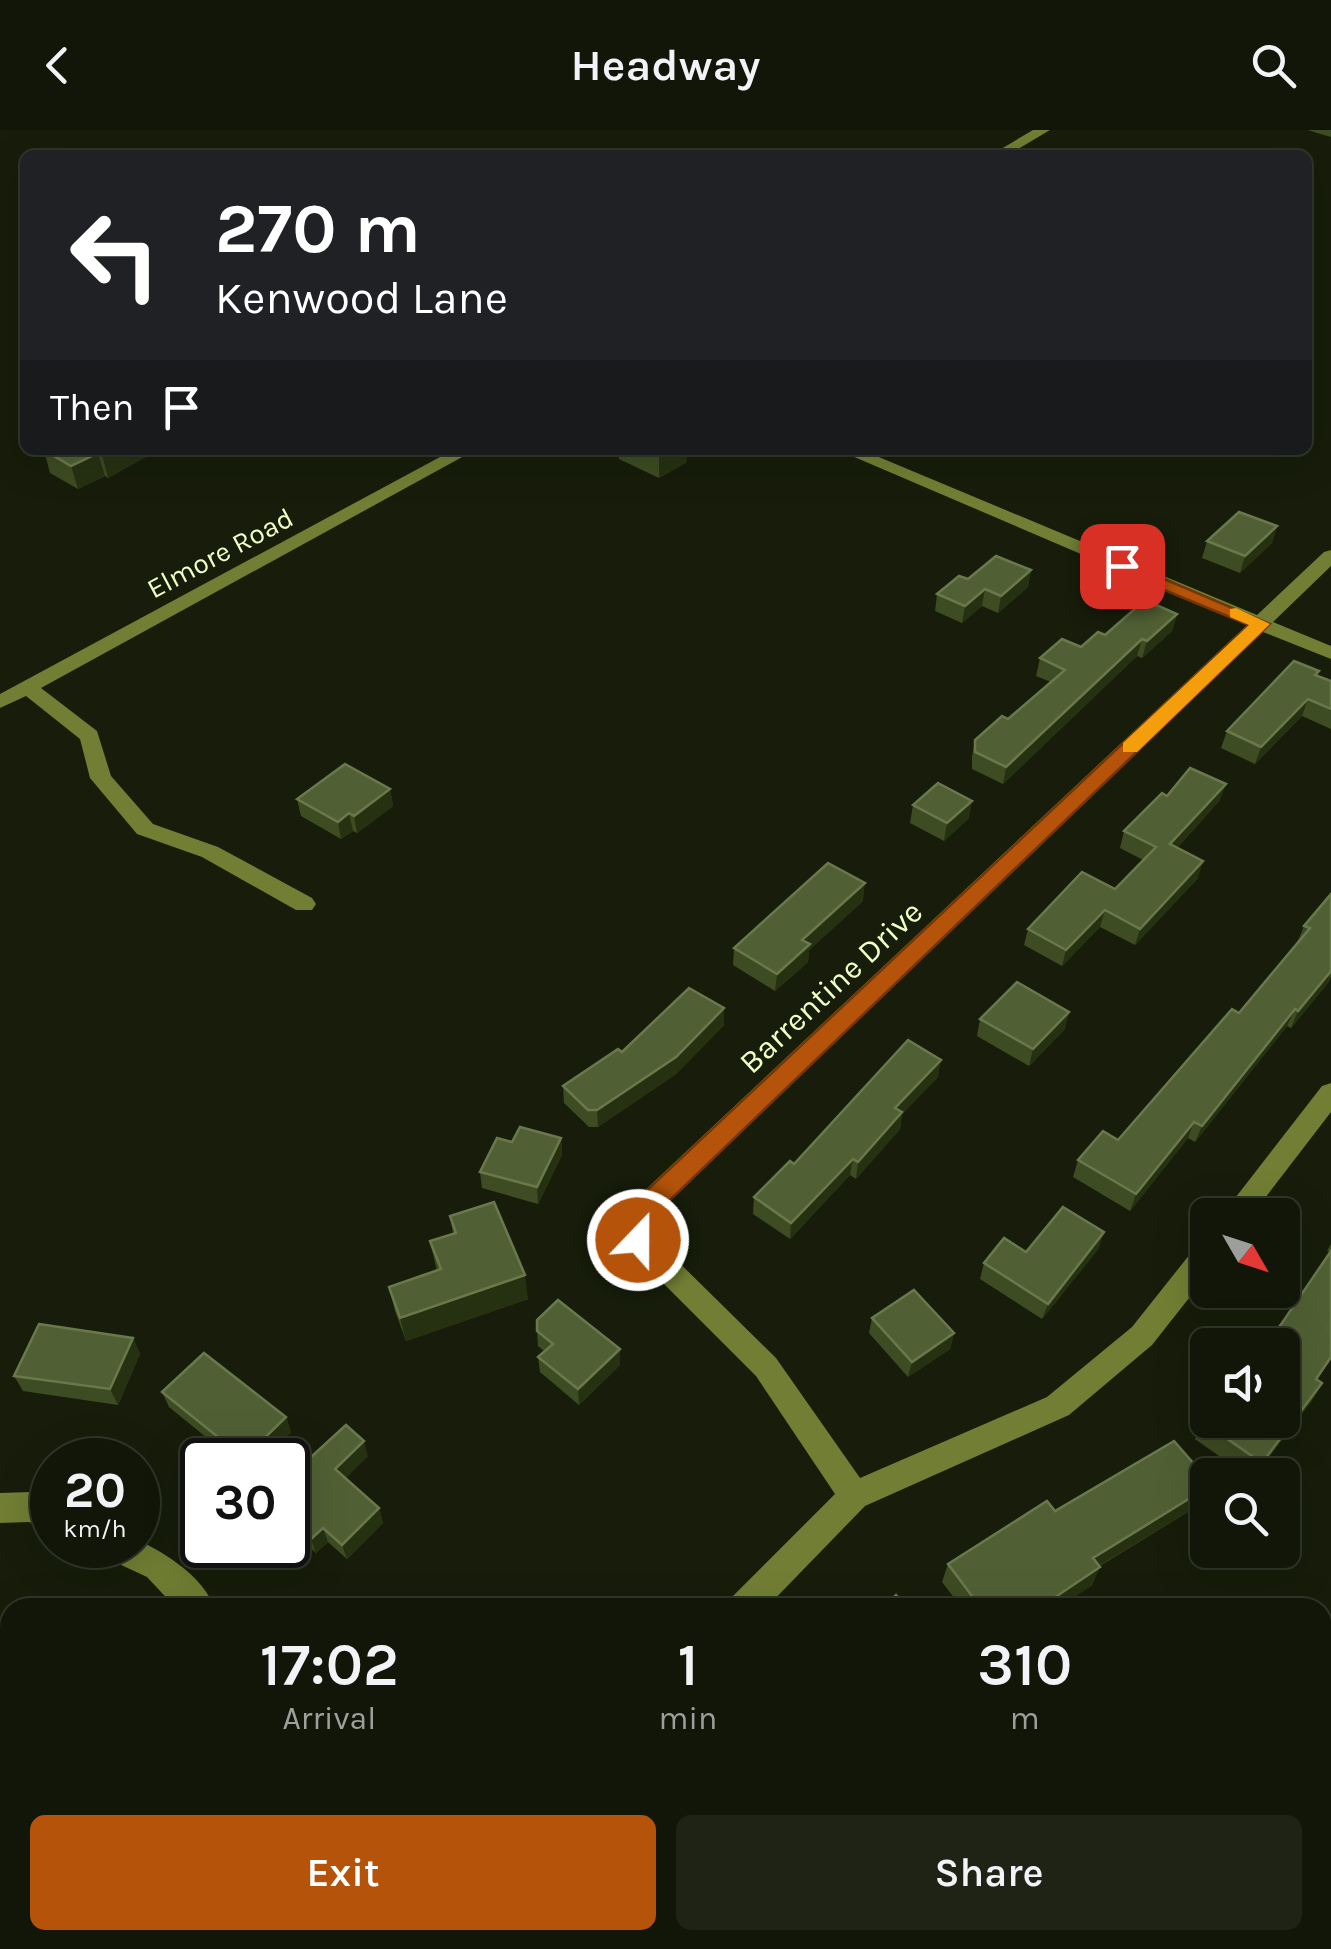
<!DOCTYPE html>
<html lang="en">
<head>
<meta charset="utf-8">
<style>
  body { margin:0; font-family:Karla,sans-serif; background:#1e2316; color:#f1f3f6; height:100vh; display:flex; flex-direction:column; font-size:38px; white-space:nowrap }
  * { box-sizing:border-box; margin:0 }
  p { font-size:32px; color:#9c9f9c }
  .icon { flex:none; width:55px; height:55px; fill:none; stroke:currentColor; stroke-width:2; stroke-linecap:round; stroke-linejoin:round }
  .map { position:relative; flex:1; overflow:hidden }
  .drawer { position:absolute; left:0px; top:1468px; width:1332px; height:352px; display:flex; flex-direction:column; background:#111608; border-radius:30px 30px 0 0; box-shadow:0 10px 40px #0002,0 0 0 2px #303529 }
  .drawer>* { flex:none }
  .top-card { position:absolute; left:20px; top:20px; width:1292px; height:305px; border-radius:15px; box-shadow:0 10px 40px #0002,0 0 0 2px #303529; background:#202124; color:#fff; overflow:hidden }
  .needle { width:65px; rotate:129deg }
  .controls { position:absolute; left:1190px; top:1068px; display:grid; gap:20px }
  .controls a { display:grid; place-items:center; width:110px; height:110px; border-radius:15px; background:#111608; box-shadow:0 10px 40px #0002,0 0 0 2px #303529; font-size:50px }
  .speed { position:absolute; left:30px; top:1308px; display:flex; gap:20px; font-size:50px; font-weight:700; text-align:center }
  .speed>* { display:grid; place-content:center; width:130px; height:130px; border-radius:50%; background:#111608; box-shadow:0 10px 40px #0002,0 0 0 2px #303529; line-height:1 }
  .speed small { font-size:25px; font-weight:400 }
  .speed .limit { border:5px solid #111; border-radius:15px; background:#fff; color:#111 }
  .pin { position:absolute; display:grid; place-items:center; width:85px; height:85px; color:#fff; margin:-42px; border-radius:20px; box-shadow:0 5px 15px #0006 }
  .me { position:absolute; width:110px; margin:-55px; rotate:22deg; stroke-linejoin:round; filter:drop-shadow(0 0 8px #0008) }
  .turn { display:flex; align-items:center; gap:35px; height:210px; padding:0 30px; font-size:45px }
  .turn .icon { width:130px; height:130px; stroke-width:2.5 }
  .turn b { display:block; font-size:70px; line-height:85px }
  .then { display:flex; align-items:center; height:95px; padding:0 30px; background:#0003; gap:20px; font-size:38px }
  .eta { display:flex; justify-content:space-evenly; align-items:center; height:170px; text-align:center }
  .eta b { font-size:60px; font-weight:600; line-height:70px }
  .primary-button { display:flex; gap:20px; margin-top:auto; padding:20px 30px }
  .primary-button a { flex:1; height:115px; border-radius:15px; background:#b45309; color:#fff; font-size:40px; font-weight:600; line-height:115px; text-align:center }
  .primary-button a+a { background:#1e2316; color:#f1f3f6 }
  header { display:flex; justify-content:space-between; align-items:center; height:130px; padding:0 30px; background:#111608; font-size:45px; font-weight:600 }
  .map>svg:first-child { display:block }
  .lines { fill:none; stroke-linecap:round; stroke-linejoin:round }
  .minor { fill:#717e33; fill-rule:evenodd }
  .wall { fill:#3d4c22 }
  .shaded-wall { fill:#263111 }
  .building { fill:#516034; stroke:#6a794b; stroke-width:2.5 }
  .route { fill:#b45309; stroke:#753606; stroke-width:2.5 }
  .slow { fill:#f59e0b }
  .labels { text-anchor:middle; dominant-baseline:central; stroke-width:10; stroke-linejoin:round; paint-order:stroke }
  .far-street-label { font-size:28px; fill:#f0ffc6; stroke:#171d0a }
  .street-label { font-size:32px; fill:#f0ffc6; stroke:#171d0a }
</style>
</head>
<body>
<header><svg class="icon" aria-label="back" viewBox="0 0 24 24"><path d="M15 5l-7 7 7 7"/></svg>Headway<svg class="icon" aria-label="search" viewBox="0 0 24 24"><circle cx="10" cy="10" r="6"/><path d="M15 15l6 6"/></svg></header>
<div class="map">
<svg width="1331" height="1819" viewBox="0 0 1331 1819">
  <rect width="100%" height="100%" fill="#171d0a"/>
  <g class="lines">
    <g class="minor">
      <path d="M1033,0H1050L1008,25H991Z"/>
      <path d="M453,320H475L41,558L97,601L111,646L153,694L218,717L312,768L316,774L312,780H296L202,727L137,704L90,648L80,609L26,566L0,578V564Z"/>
      <path d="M838,320H862L1257,485L1324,422L1331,420V436L1273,492L1331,516V529L1263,502L650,1090L651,1105L776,1228L860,1348L1047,1267L1132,1197L1198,1114L1208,1111V1144L1152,1215L1069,1285L865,1376L766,1478H727L732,1467L835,1364L756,1246L628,1118L622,1086L626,1078L1247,495Z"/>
      <path d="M1331,953V982L1252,1085H1222L1322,956Z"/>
      <path d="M31,1362L52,1372V1402L29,1392L0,1393V1363Z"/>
      <path d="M138,1410C167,1424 202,1446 215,1478H176L147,1447L102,1426L97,1415H138Z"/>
      <path d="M376,1810H419L416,1819H373Z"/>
      <path d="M498,1810H537L540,1819H501Z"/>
    </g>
  </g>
  <g class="wall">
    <path d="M1307,0H1331V7Z"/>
    <path d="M44,320L156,321L108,348L105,346L78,359L50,343Z"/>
    <path d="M618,320H694L687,324V332L659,348L619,329Z"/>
    <path d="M1277,396L1272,413L1240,443L1202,428L1207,411Z"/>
    <path d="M1031,440L1028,457L998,483L982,476L962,493L935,481L937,464L968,449Z"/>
    <path d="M1177,484L1172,501L1142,528L1137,526L1003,654L972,639V627L975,610L1008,589L1051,552L1036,546L1040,528L1081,517L1105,505Z"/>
    <path d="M1317,546L1331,551V599L1302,586L1255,634L1221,618L1227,601Z"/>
    <path d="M390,659L393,676L357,703L353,701L341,709L301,686L297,669Z"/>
    <path d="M1167,666L1220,670L1177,718L1198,748L1135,815L1100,797L1062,836L1024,815L1028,799L1115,759L1143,730L1120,718L1124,701Z"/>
    <path d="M913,675L969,688L944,711L910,693Z"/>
    <path d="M1331,764V846L1328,853L1291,898L1287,896L1195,1012L1188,1008L1130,1081L1073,1047L1078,1030L1118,1010L1239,883L1297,813L1304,796Z"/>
    <path d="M863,771L809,820L808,832L775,861L733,835L734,818Z"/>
    <path d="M724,878V895L676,944L598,997H589L564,973L563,956L622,922Z"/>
    <path d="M980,889L1065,899L1029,936L977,906Z"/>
    <path d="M938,947L902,984L900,999L856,1049L850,1045L790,1109L753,1084L754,1067L794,1034Z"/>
    <path d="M561,1008L562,1025L538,1074L482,1058L480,1042L512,1012Z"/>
    <path d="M450,1086L528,1169L406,1211L395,1181L389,1157L437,1141L430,1111L453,1104Z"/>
    <path d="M1331,1114V1229L1317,1250L1322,1253L1312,1271L1255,1345H1246L1195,1309L1203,1292L1282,1193L1330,1122L1327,1121Z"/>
    <path d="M1099,1118L1042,1189L980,1149L984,1133L1026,1122Z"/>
    <path d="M872,1188L954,1203L950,1219L908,1247L869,1203Z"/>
    <path d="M537,1201L620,1219V1235L579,1275L540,1242L538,1227L544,1221L538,1216Z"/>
    <path d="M133,1208L140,1224L118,1275L23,1261L14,1246Z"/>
    <path d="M162,1262L286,1287L291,1302L263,1330H234L169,1277Z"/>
    <path d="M368,1326L345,1348L379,1378L383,1393L347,1429L328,1412L316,1423L288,1396V1348Z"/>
    <path d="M1208,1350V1362L1201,1374L1100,1436L1092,1455L1058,1478H962L942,1452L948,1434L1055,1381Z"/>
    <path d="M739,1810H786L780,1819H749Z"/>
  </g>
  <g class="shaded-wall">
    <path d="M111,320H156V321L108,348L102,325Z"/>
    <path d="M665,320H694L687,324V332L659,348V324Z"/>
    <path d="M98,323L105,346L78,359L71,336Z"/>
    <path d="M1277,396L1272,413L1240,443L1245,426Z"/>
    <path d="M1031,440L1028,457L998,483L1001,466Z"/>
    <path d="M985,459L982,476L962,493L965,476Z"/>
    <path d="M1177,484L1172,501L1142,528L1147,511Z"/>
    <path d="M1142,509L1137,526L1003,654L1006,637Z"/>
    <path d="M1308,569L1302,586L1255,634L1261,617Z"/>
    <path d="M1226,654L1220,670L1165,731L1170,714Z"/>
    <path d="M390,659L393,676L357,703L354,686Z"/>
    <path d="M972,671L969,688L944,711L947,693Z"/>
    <path d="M349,683L353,701L341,709L338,692Z"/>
    <path d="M1203,731L1198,748L1135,815L1140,799Z"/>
    <path d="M865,753L863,771L809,820L808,832L775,861L777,844L802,810Z"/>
    <path d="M1105,780L1100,797L1062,836L1066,820Z"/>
    <path d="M1331,841L1328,853L1291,898L1298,881Z"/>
    <path d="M724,878V895L676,944L598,997L597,980Z"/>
    <path d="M1295,879L1287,896L1195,1012L1202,996Z"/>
    <path d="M1069,882L1065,899L1029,936L1033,919Z"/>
    <path d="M941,930L938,947L902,984L900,999L856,1049L858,1032L895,978Z"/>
    <path d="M1194,992L1188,1008L1130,1081L1136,1064Z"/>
    <path d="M561,1008L562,1025L538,1074L537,1057Z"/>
    <path d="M853,1029L850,1045L790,1109L791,1093Z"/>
    <path d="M1104,1102L1099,1118L1042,1189L1048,1174Z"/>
    <path d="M525,1145L528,1169L406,1211L400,1188Z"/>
    <path d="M954,1203L950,1219L908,1247L912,1232Z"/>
    <path d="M133,1208L140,1224L118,1275L110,1259Z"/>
    <path d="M620,1219V1235L579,1275L578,1259Z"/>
    <path d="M1322,1253L1312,1271L1255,1345L1262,1333Z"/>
    <path d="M286,1287L291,1302L263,1330H244V1328Z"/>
    <path d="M364,1311L368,1326L340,1354L335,1339Z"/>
    <path d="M1208,1357V1362L1201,1374L1084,1445L1093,1428Z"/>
    <path d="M379,1378L383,1393L347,1429L342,1415Z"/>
    <path d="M323,1398L328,1412L316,1423L311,1409Z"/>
    <path d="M1100,1437L1092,1455L1058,1478H1039Z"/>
    <path d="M10,1589V1614L0,1610V1601Z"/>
    <path d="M10,1620V1645L0,1658V1633Z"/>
    <path d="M781,1810H786L780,1819H775Z"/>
  </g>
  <g class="building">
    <path d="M44,320H111L102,325L98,323L71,336Z"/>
    <path d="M1239,382L1277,396L1245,426L1207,411Z"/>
    <path d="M996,426L1031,440L1001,466L985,459L965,476L937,464L959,446L968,449Z"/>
    <path d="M1145,470L1177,484L1147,511L1142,509L1006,637L975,622V610L1002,586L1008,589L1065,540L1040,528L1062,509L1081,517L1098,502L1105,505Z"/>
    <path d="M1294,531L1319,541L1315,545L1331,551V579L1308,569L1261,617L1227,601Z"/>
    <path d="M345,634L390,659L354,686L349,683L338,692L297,669Z"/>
    <path d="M1190,638L1226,654L1170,714L1203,731L1140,799L1105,780L1066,820L1028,799L1082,742L1115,759L1156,717L1124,701L1162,663L1167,666Z"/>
    <path d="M938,653L972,671L947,693L913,675Z"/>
    <path d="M828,733L865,753L802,810L810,814L777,844L734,818Z"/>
    <path d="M1331,764V841L1298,881L1295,879L1202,996L1194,992L1136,1064L1078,1030L1103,1001L1118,1010L1232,879L1239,883L1310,798L1304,796Z"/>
    <path d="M1017,852L1069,882L1033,919L980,889Z"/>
    <path d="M689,858L724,878L676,927L597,980H588L563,956L618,919L622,922Z"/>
    <path d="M908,910L941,930L895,978L902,982L858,1032L853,1029L791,1093L754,1067L790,1031L794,1034Z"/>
    <path d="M520,997L561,1008L537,1057L480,1042L497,1008L512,1012Z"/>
    <path d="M494,1072L525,1145L400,1188L389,1157L441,1139L430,1111L456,1103L450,1086Z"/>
    <path d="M1063,1077L1104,1102L1048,1174L984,1133L1004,1108L1026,1122Z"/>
    <path d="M1331,1121V1227L1316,1249L1322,1253L1262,1333L1203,1292L1208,1286V1290H1282V1215H1265L1282,1193Z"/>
    <path d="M914,1160L954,1203L912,1232L872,1188Z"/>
    <path d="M558,1170L620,1219L578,1259L538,1227L553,1214L537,1201V1190Z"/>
    <path d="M39,1194L133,1208L110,1259L14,1246Z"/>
    <path d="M204,1223L286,1287L244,1328L162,1262Z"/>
    <path d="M346,1295L364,1311L335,1339L379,1378L342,1415L323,1398L311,1409L288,1388V1378L291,1375L288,1372V1348Z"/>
    <path d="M1174,1311L1208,1350V1357L1093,1428L1100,1437L1039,1478H981L948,1434L1047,1371L1055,1381Z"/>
    <path d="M896,1465L908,1478H882Z"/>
    <path d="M475,1470L484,1478H468Z"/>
    <path d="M0,1504L10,1511V1589L0,1601Z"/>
    <path d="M0,1608L10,1615V1620L0,1633Z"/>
    <path d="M751,1810H781L775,1819H761Z"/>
  </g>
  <path class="route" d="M1122,431L1270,494L649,1090L651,1110L647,1117L638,1120L629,1117L623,1086L627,1079L1249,495L1116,440L1113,436Z"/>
  <path class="slow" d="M1236,478L1270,494L1137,622H1123V613L1249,495L1230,487V479Z"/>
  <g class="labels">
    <g class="far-street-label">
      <text transform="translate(220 423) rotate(-28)">Elmore Road</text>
    </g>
    <g class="street-label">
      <text transform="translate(831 857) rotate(-43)">Barrentine Drive</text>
    </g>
  </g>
</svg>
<div class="controls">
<a><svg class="needle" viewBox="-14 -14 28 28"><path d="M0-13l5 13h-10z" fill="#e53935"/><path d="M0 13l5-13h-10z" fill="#9c9f9c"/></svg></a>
<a><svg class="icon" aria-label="sound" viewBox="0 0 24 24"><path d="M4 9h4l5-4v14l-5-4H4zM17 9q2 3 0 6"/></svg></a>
<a><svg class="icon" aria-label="search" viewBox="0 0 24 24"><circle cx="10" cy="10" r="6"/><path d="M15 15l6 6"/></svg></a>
</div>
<div class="speed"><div>20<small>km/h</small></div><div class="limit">30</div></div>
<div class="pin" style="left:1122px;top:436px;background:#d93025"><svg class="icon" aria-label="arrive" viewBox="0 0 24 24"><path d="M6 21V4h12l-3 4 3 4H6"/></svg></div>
<svg class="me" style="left:638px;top:1110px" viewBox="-20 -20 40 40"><circle r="17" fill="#b45309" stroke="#fff" stroke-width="3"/><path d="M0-11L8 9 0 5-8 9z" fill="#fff"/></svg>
<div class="top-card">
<div class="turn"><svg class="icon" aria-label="left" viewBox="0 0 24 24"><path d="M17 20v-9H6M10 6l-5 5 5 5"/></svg><div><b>270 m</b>Kenwood Lane</div></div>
<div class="then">Then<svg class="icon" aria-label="arrive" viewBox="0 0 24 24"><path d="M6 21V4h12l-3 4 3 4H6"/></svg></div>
</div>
<section class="drawer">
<div class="eta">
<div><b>17:02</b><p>Arrival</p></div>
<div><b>1</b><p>min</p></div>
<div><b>310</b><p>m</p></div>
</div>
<div class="primary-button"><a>Exit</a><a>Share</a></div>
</section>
</div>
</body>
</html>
